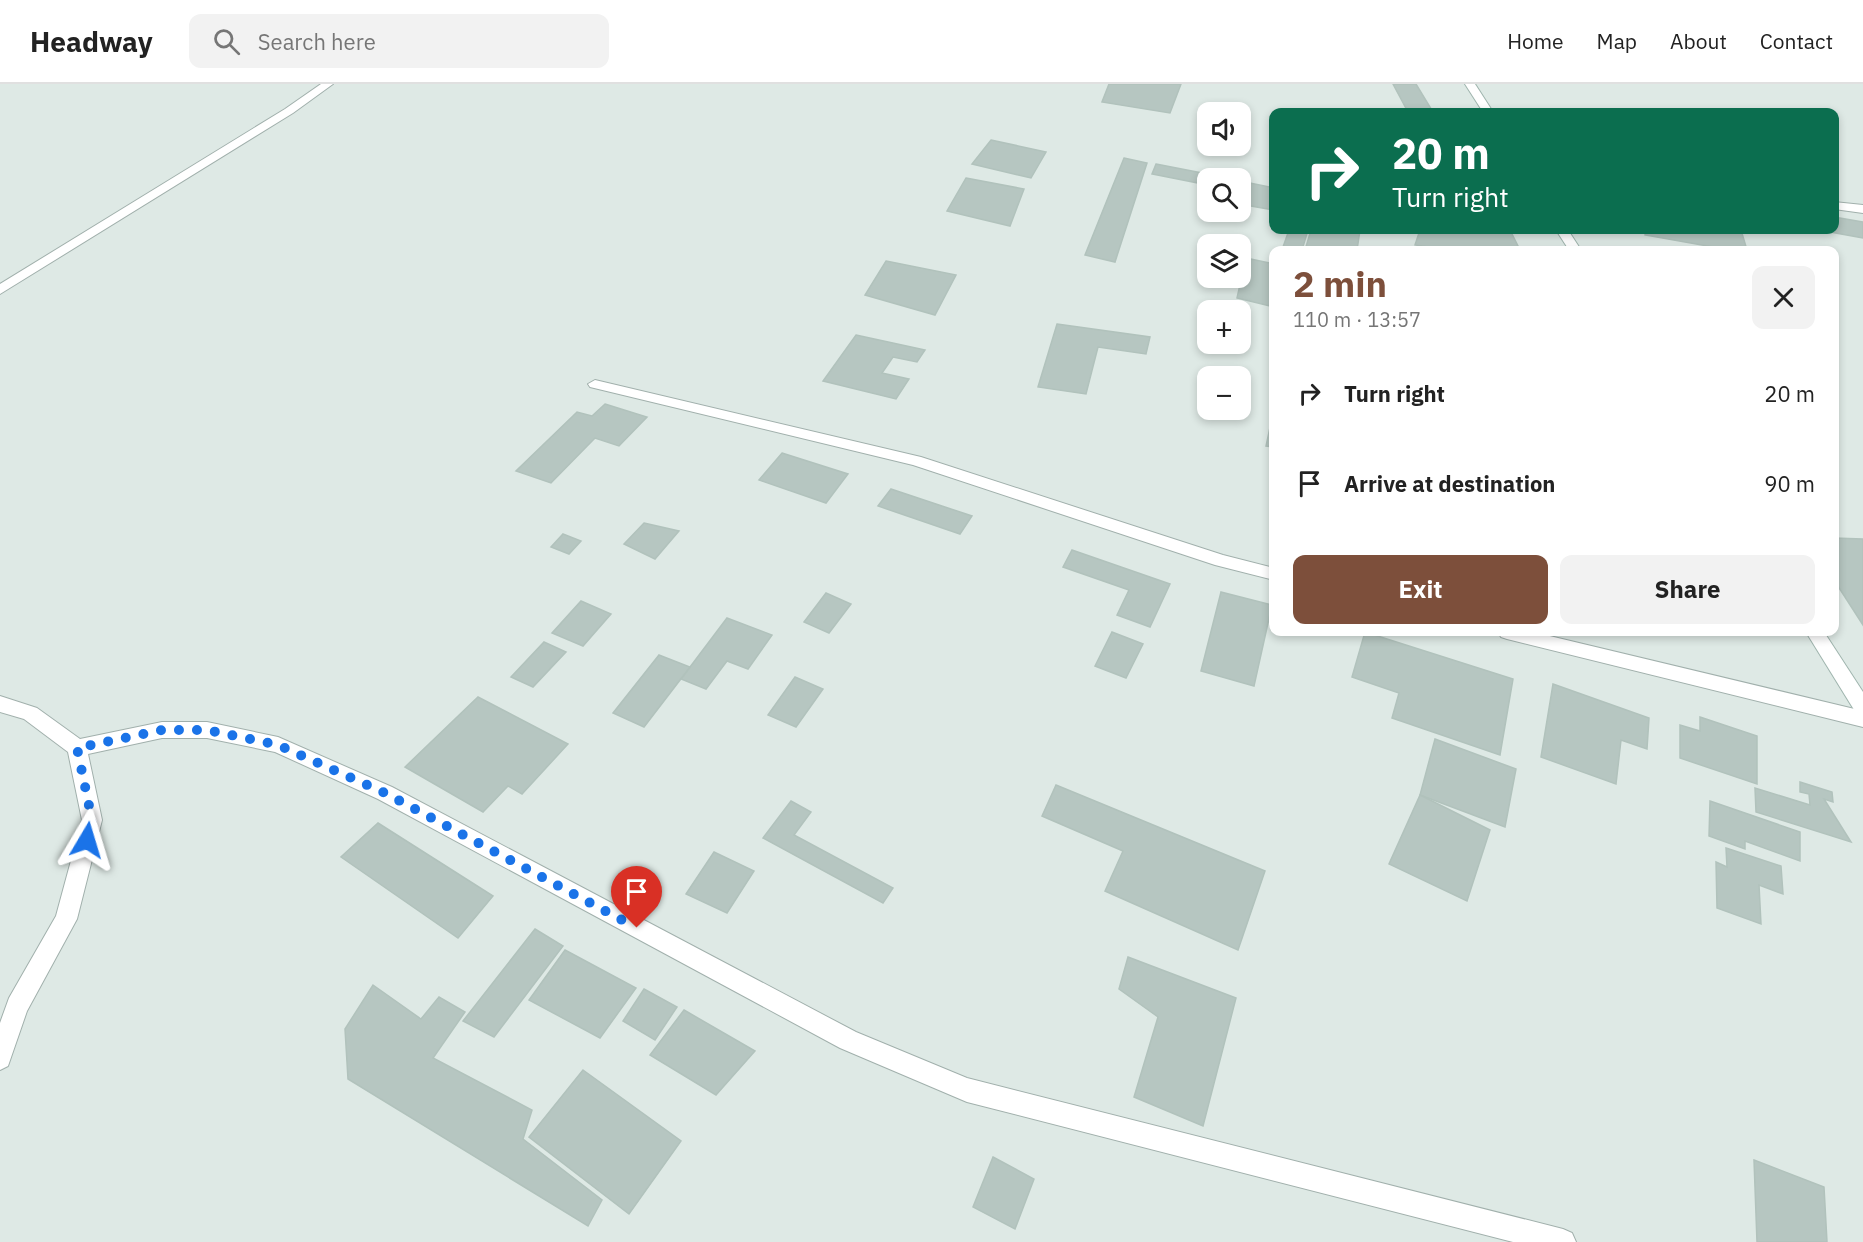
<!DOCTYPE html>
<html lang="en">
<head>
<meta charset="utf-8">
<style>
  body { margin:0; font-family:"IBM Plex Sans",sans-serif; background:#f2f2f2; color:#222; height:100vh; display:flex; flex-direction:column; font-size:22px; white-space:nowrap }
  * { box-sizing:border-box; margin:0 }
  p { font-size:20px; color:#767676 }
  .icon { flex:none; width:33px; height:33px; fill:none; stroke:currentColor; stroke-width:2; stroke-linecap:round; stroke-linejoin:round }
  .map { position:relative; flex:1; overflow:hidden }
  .sheet { position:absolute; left:1269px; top:162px; width:570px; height:390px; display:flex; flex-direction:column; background:#fff; border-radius:12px; box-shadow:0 3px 9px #0003 }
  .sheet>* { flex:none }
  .top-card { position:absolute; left:1269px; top:24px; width:570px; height:126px; border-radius:12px; box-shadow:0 3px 9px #0003; background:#0b6e4f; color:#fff; overflow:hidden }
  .buttons { position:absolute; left:1197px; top:18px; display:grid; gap:12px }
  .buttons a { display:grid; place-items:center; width:54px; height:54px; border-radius:12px; background:#fff; box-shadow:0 3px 9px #0003; font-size:30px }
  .pin { position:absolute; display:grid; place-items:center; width:51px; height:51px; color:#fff; margin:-62px -26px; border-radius:50% 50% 50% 0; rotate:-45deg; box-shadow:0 0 6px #0007 }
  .pin .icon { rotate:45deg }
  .me { position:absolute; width:66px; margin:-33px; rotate:7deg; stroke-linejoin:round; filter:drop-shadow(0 0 4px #0008) }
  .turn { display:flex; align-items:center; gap:21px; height:126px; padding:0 24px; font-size:27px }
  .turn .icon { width:78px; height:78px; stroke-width:2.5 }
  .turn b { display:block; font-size:42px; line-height:51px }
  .round { display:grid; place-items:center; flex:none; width:63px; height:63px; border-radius:12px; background:#f2f2f2 }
  .overview { display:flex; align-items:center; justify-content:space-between; height:102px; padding:0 24px }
  h1 { font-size:36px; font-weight:800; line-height:45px; color:#7d4f3b }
  .button { display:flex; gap:12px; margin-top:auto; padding:12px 24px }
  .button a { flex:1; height:69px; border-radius:12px; background:#7d4f3b; color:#fff; font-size:24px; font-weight:800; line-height:69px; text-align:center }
  .button a+a { background:#f2f2f2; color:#222 }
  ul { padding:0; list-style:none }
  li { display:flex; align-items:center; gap:18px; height:90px; padding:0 24px }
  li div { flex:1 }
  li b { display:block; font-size:22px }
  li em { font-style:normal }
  header { display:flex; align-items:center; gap:36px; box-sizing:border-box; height:84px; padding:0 30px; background:#fff; border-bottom:2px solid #e0e0e0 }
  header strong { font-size:28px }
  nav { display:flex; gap:33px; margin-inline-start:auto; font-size:21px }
  .search { width:420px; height:54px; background:#f2f2f2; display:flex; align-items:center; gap:15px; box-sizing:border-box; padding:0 21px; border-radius:12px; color:#767676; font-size:22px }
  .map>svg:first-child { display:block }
  .building { fill:#b6c6c1; stroke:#b1c2bc; stroke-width:1.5 }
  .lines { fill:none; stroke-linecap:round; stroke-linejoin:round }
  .service-casing { stroke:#a1b0ac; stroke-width:2 }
  .minor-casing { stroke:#a1b0ac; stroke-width:2 }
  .secondary-casing { stroke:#9eb4ad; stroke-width:2 }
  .service { fill:#fff; fill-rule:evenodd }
  .minor { fill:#fff; fill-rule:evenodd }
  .secondary { fill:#fff; fill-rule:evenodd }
  .route { stroke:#1a73e8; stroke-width:10; stroke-dasharray:0 18 }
</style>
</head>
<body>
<header>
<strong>Headway</strong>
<div class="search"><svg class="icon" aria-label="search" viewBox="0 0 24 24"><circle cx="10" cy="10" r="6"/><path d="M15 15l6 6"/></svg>Search here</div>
<nav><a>Home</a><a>Map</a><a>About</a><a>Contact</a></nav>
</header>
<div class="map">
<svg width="1863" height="1158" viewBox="0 0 1863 1158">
  <rect width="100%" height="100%" fill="#dee9e5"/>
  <g class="building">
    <path d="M1109,0H1181L1170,29L1102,18Z"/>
    <path d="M1393,0H1416L1433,28H1408Z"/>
    <path d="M991,56L1046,68L1031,94L972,80Z"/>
    <path d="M1124,74L1147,79L1115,178L1085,171Z"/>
    <path d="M1156,80L1228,94H1208V101L1152,90Z"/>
    <path d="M966,94L1024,105L1010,142L947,127Z"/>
    <path d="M1240,97L1274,104V126L1240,120Z"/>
    <path d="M1834,133L1863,138V154L1819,146H1834Z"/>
    <path d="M1289,146H1308L1302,166H1282Z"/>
    <path d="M1311,146H1360L1357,166H1305Z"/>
    <path d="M1420,146H1510L1520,166H1446L1415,161Z"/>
    <path d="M1646,146H1741L1747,166H1730L1645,151Z"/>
    <path d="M1246,174L1274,180V223L1237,214Z"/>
    <path d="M886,177L956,191L935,231L865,211Z"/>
    <path d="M1057,240L1150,253L1146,270L1098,263L1086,310L1038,303Z"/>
    <path d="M856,251L925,266L917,278L893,273L882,289L909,295L896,315L823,297Z"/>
    <path d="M605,320L647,333L619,362L595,354L551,399L516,387L577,328L592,332Z"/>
    <path d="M1272,334L1274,335V363L1266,362Z"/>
    <path d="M782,369L848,390L826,419L759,396Z"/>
    <path d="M891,405L972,432L960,450L878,422Z"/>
    <path d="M644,439L679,447L655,475L624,460Z"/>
    <path d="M563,450L581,457L569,470L551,463Z"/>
    <path d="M1834,454L1863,455V541L1834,496Z"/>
    <path d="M1072,466L1170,500L1150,543L1117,531L1129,506L1063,483Z"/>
    <path d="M1221,508L1272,521L1254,602L1201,587Z"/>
    <path d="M826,509L851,520L829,549L804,538Z"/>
    <path d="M581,517L611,530L583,562L552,549Z"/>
    <path d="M727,534L772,551L748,585L727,577L706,605L681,595Z"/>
    <path d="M1112,548L1143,560L1126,594L1095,582Z"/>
    <path d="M1365,548L1513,595L1500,671L1392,634L1399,609L1352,593Z"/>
    <path d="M544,558L566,568L533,603L511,593Z"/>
    <path d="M659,571L690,583L644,643L613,629Z"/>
    <path d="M795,593L823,605L796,643L768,631Z"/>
    <path d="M1553,600L1649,634L1647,665L1621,656L1616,700L1541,673Z"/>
    <path d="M478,613L568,660L522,710L508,702L483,728L405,683Z"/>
    <path d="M1700,633L1757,652V700L1680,674V641L1700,647Z"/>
    <path d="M1435,655L1516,685L1505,743L1420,711Z"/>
    <path d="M1800,698L1832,708L1833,718L1824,715L1851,758L1756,728L1755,704L1810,721L1809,710L1800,708Z"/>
    <path d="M1056,701L1265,787L1238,866L1105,807L1123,767L1042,732Z"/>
    <path d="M1420,711L1490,746L1467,817L1389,780Z"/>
    <path d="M791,717L811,728L794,751L893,804L883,819L763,754Z"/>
    <path d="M1710,717L1800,748V777L1745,757V765L1709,752Z"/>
    <path d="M378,739L493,812L458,854L341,773Z"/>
    <path d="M1726,764L1781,782L1783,810L1759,801L1761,840L1717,824L1716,778L1727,783Z"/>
    <path d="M714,768L754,787L727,829L686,810Z"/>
    <path d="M535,845L563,862L494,953L463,937Z"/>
    <path d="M565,866L636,904L600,954L529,916Z"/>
    <path d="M1128,873L1236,914L1203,1042L1134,1013L1158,933L1119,905Z"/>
    <path d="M373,901L421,935L439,913L465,928L433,974L532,1026L523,1055L602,1116L588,1142L348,995L345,945Z"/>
    <path d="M644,905L677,923L655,956L623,937Z"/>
    <path d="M684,926L755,967L716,1011L650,971Z"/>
    <path d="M583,986L681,1057L629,1130L529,1053Z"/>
    <path d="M993,1073L1034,1095L1015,1145L973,1123Z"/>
    <path d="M1754,1076L1824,1103L1827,1158H1757Z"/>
  </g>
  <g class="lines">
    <g class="service-casing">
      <path id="service" d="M321,0H333L293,29L0,210V200L285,25Z"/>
    </g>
    <g class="minor-casing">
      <g id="minor">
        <path d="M1834,118L1863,121V129L1834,125Z"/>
        <path d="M595,296L921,373L1223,471L1274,484V496L1215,481L913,381L590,303L588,300Z"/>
        <path d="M1498,548H1533L1863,627V643L1507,555L1501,553Z"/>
        <path d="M0,612L37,624L80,655L162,638H207L278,653L392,703L856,948L967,994L1563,1145L1572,1149L1576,1158H1513L967,1018L840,964L378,715L275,668L207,654H162L88,670L102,736L77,835L27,927L8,982L0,986V939L9,914L56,832L82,736L68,668L24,635L0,628Z"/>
      </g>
    </g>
    <g class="secondary-casing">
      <g id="secondary">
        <path d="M1465,0H1475L1493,28H1483Z"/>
        <path d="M1556,146H1568L1581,166H1569Z"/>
        <path d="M1806,548H1824L1863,608V632L1856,629Z"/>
      </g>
    </g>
    <use href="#service" class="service"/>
    <use href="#minor" class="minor"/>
    <use href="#secondary" class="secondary"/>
  </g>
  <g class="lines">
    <path class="route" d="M87,756L92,736L77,664L162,646H207L278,661L385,709L637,844"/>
  </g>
</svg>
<div class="buttons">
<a><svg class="icon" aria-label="sound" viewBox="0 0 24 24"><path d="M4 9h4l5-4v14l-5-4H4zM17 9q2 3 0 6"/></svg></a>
<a><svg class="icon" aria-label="search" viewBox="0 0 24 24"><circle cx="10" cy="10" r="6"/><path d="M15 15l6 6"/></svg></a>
<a><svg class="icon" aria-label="layers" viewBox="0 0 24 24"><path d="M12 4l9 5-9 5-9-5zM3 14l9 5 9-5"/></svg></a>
<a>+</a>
<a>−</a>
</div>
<div class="pin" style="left:637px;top:844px;background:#d93025"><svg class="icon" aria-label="arrive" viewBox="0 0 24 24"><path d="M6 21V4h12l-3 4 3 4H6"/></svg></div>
<svg class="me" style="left:87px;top:756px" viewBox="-20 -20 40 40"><path d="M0-17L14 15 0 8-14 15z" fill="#1a73e8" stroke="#fff" stroke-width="4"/></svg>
<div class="top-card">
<div class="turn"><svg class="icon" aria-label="right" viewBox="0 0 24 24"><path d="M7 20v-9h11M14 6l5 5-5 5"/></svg><div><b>20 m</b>Turn right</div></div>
</div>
<section class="sheet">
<div class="overview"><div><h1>2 min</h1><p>110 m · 13:57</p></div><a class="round"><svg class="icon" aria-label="close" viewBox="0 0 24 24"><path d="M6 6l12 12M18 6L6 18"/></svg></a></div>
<ul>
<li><svg class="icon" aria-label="right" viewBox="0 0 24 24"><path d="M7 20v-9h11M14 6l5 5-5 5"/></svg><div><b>Turn right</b></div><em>20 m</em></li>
<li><svg class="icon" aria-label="arrive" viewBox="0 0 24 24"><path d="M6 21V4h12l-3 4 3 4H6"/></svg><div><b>Arrive at destination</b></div><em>90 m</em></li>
</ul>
<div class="button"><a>Exit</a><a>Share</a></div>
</section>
</div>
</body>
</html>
